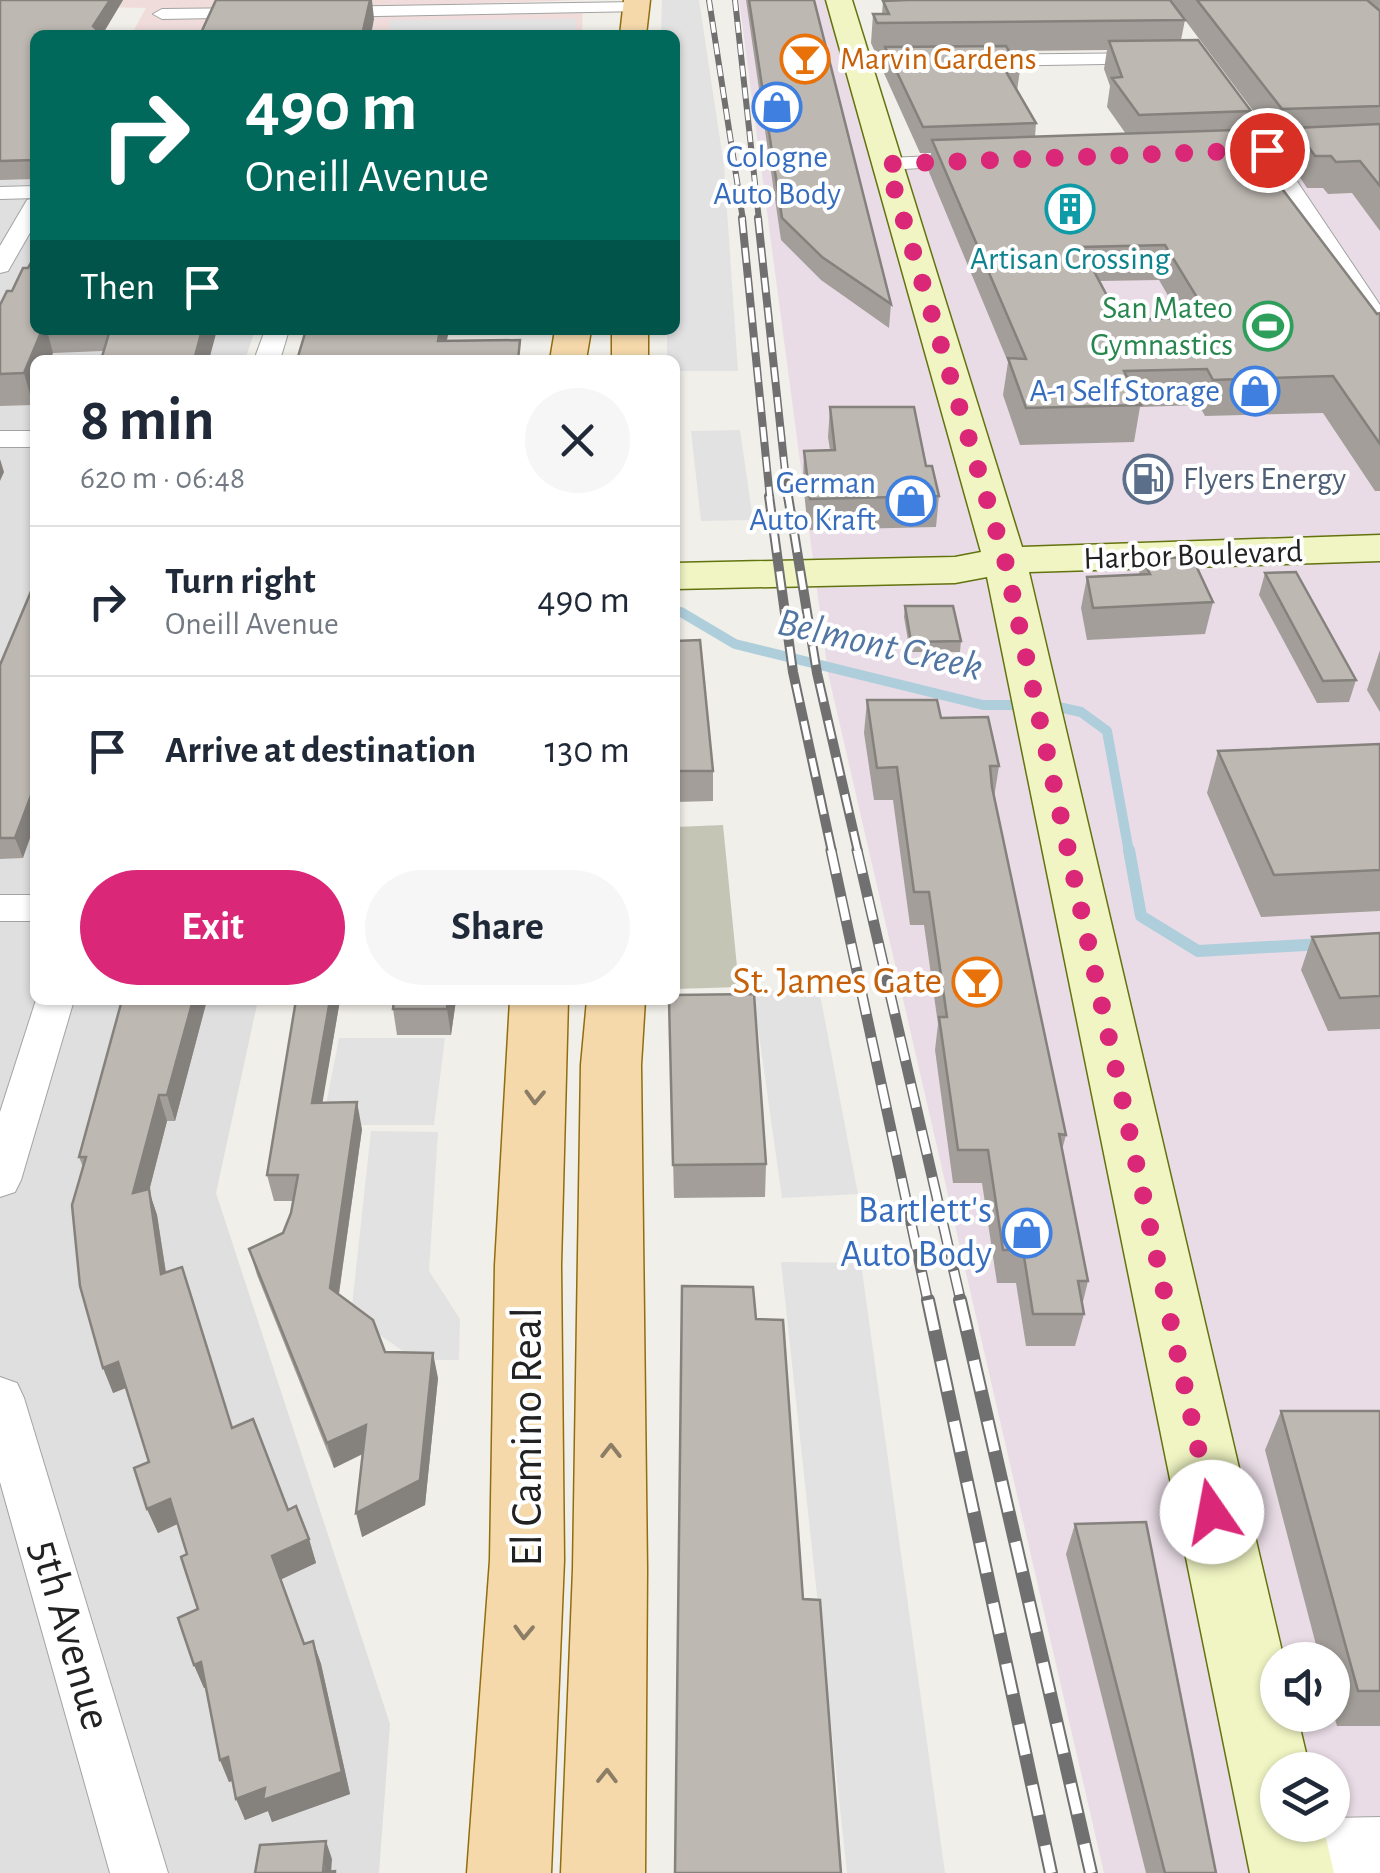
<!DOCTYPE html>
<html lang="en">
<head>
<meta charset="utf-8">
<style>
  body { margin:0; font-family:"Alegreya Sans",sans-serif; background:#f6f6f7; color:#1f2937; height:100vh; display:flex; flex-direction:column; font-size:38px; white-space:nowrap }
  * { box-sizing:border-box; margin:0 }
  p { font-size:32px; color:#747a83 }
  .icon { flex:none; width:55px; height:55px; fill:none; stroke:currentColor; stroke-width:2; stroke-linecap:round; stroke-linejoin:round }
  .map { position:relative; flex:1; overflow:hidden }
  .sheet { position:absolute; left:30px; top:355px; width:650px; height:650px; display:flex; flex-direction:column; background:#fff; border-radius:15px; box-shadow:0 2px 8px #0004 }
  .sheet>* { flex:none }
  .top-card { position:absolute; left:30px; top:30px; width:650px; height:305px; border-radius:15px; box-shadow:0 2px 8px #0004; background:#00695c; color:#fff; overflow:hidden }
  .tools { position:absolute; left:1260px; top:1642px; display:grid; gap:20px }
  .tools a { display:grid; place-items:center; width:90px; height:90px; border-radius:50%; background:#fff; box-shadow:0 2px 8px #0004; font-size:50px }
  .pin { position:absolute; display:grid; place-items:center; width:85px; height:85px; color:#fff; margin:-42px; border:5px solid #fff; border-radius:50%; box-shadow:0 2px 10px #0007 }
  .me { position:absolute; width:110px; margin:-55px; rotate:348deg; stroke-linejoin:round; filter:drop-shadow(0 0 8px #0008) }
  .turn { display:flex; align-items:center; gap:35px; height:210px; padding:0 50px; font-size:45px }
  .turn .icon { width:130px; height:130px; stroke-width:2.5 }
  .turn b { display:block; font-size:70px; line-height:85px }
  .then { display:flex; align-items:center; height:95px; padding:0 50px; background:#0003; gap:20px; font-size:38px }
  .round { display:grid; place-items:center; flex:none; width:105px; height:105px; border-radius:52px; background:#f6f6f7 }
  .summary { display:flex; align-items:center; justify-content:space-between; height:170px; padding:0 50px }
  h1 { font-size:60px; font-weight:600; line-height:75px }
  .cta { display:flex; gap:20px; margin-top:auto; padding:20px 50px }
  .cta a { flex:1; height:115px; border-radius:60px; background:#db2777; color:#fff; font-size:40px; font-weight:600; line-height:115px; text-align:center }
  .cta a+a { background:#f6f6f7; color:#1f2937 }
  ul { padding:0; list-style:none }
  li { display:flex; align-items:center; gap:30px; height:150px; padding:0 50px; border-top:2px solid #e0e1e3 }
  li div { flex:1 }
  li b { display:block; font-size:38px }
  li em { font-style:normal }
  .map>svg:first-child { display:block }
  .residential { fill:#e0dfdf }
  .commercial { fill:#f0dddb }
  .industrial { fill:#e9dce6; fill-rule:evenodd }
  .construction { fill:#c4c5b5 }
  .parking { fill:#e2e2e2 }
  .lines { fill:none; stroke-linecap:round; stroke-linejoin:round }
  .stream-far1 { stroke:#aecedb; stroke-width:10 }
  .stream { stroke:#aecedb; stroke-width:12 }
  .minor-casing { stroke:#a3a3a3; stroke-width:2 }
  .secondary-casing { stroke:#63730f; stroke-width:3 }
  .primary-casing { stroke:#926d0d; stroke-width:3 }
  .minor { fill:#fff; fill-rule:evenodd }
  .secondary { fill:#f0f5c3; fill-rule:evenodd }
  .primary { fill:#f5d9ab; fill-rule:evenodd }
  .rail-far4-casing { stroke:#707070; stroke-width:6 }
  .rail-far3-casing { stroke:#707070; stroke-width:8 }
  .rail-far2-casing { stroke:#707070; stroke-width:10 }
  .rail-far1-casing { stroke:#707070; stroke-width:11 }
  .rail-casing { stroke:#707070; stroke-width:14 }
  .rail-far4 { stroke:#fff; stroke-width:4; stroke-dasharray:11; stroke-linecap:butt }
  .rail-far3 { stroke:#fff; stroke-width:5; stroke-dasharray:15; stroke-linecap:butt }
  .rail-far2 { stroke:#fff; stroke-width:6; stroke-dasharray:19; stroke-linecap:butt }
  .rail-far1 { stroke:#fff; stroke-width:8; stroke-dasharray:24; stroke-linecap:butt }
  .rail { stroke:#fff; stroke-width:10; stroke-dasharray:31; stroke-linecap:butt }
  .wall { fill:#a39e99; fill-rule:evenodd }
  .shaded-wall { fill:#85817d }
  .building { fill:#beb8b2; stroke:#85817d; stroke-width:2.5; fill-rule:evenodd }
  .oneway { stroke:#8c7e66 }
  .route { stroke:#db2777; stroke-width:18; stroke-dasharray:0 32.4 }
  .labels { text-anchor:middle; dominant-baseline:central; stroke-width:8; stroke-linejoin:round; paint-order:stroke }
  .far-food-label { font-size:32px; fill:#c56008; stroke:#fff; text-anchor:start }
  .far-shop-label { font-size:32px; fill:#366cbe; stroke:#fff; text-anchor:end }
  .far-culture-label { font-size:32px; fill:#0d838f; stroke:#fff }
  .far-leisure-label { font-size:32px; fill:#27864d; stroke:#fff; text-anchor:end }
  .far-service-label { font-size:32px; fill:#4e5e75; stroke:#fff; text-anchor:start }
  .far-street-label { font-size:32px; fill:#222; stroke:#fff }
  .food-label { font-size:38px; fill:#c56008; stroke:#fff; text-anchor:end }
  .shop-label { font-size:38px; fill:#366cbe; stroke:#fff; text-anchor:end }
  .water-label { font-size:40px; font-style:italic; fill:#5276a3; stroke:#fff }
  .near-street-label { font-size:45px; fill:#222; stroke:#fff }
</style>
</head>
<body>
<div class="map">
<svg width="1380" height="1873" viewBox="0 0 1380 1873">
  <rect width="100%" height="100%" fill="#f1efe9"/>
  <path class="residential" d="M35,120V330H255L245,360H35V1000H258L216,1193L390,1724L379,1873H0V122Z"/>
  <path class="commercial" d="M0,0H587L454,4L583,3L582,35H131L146,8L0,5Z"/>
  <path class="industrial" d="M739,0H838L906,170L1380,151V1873H1104L828,673ZM1278,1660H1332V1715H1278ZM1278,1770H1332V1825H1278Z"/>
  <path class="construction" d="M723,825L739,987L675,989V827Z"/>
  <g class="parking">
    <path d="M662,0H699L724,166L738,371H675V360H667V330H675V35H661Z"/>
    <path d="M576,19L575,35H387L391,20Z"/>
    <path d="M740,430L753,520L701,521L691,431Z"/>
    <path d="M819,989L858,1194L782,1198L753,992Z"/>
    <path d="M339,1038H445L434,1125H322Z"/>
    <path d="M371,1131L438,1132L429,1271L460,1319L459,1360H416L351,1315Z"/>
    <path d="M781,1262L861,1263L945,1873H847Z"/>
  </g>
  <g class="lines">
    <g class="stream-far1">
      <path d="M681,612L735,644L983,705H1026"/>
      <path d="M1049,705L1081,712L1107,731L1129,852"/>
    </g>
    <path class="stream" d="M1129,850L1141,916L1198,951L1323,944"/>
    <g class="minor-casing">
      <g id="minor">
        <path d="M637,2L646,7L643,11L324,17L315,12L324,7Z"/>
        <path d="M259,8L268,13L265,17L162,19L153,14L162,9Z"/>
        <path d="M1156,53L1165,59L1163,63L856,68L847,62L856,56Z"/>
        <path d="M1256,130L1263,132L1272,144L1380,140V152L1280,156L1380,305V330L1371,328L1260,157L1228,158L1218,152L1228,146L1252,145L1246,136Z"/>
        <path d="M983,154L990,156L993,160L990,164L887,170L877,164L887,158Z"/>
        <path d="M35,186V198L0,199V187Z"/>
        <path d="M35,198V224L8,271L0,273V246L27,200Z"/>
        <path d="M265,330H289L280,360H254Z"/>
        <rect x="0" y="431" width="35" height="16"/>
        <rect x="0" y="895" width="35" height="26"/>
        <path d="M36,1000H74L21,1180L15,1192L0,1197V1112Z"/>
        <path d="M0,1377L17,1383L24,1398L168,1873H110L0,1482Z"/>
        <path d="M1380,1817V1873H1277L1266,1868L1257,1848L1266,1828L1278,1823L1332,1825V1818Z"/>
      </g>
    </g>
    <g class="secondary-casing">
      <path id="secondary" d="M826,0H852L1022,547L1380,535V561L1029,572L1284,1660H1278V1715H1297L1310,1770H1278V1825H1323L1334,1873H1250L987,577L955,583L675,589V563L955,557L981,552Z"/>
    </g>
    <g class="primary-casing">
      <g id="primary">
        <path d="M624,0H650L646,35H620Z"/>
        <path d="M555,330H591L586,360H550Z"/>
        <rect x="612" y="330" width="36" height="30"/>
        <path d="M510,1000H568L561,1265L564,1560L551,1873H467L490,1560L495,1265Z"/>
        <path d="M587,1000H645L641,1065L647,1569L645,1873H561L573,1569L581,1065Z"/>
      </g>
    </g>
    <use href="#minor" class="minor"/>
    <use href="#secondary" class="secondary"/>
    <use href="#primary" class="primary"/>
    <g class="rail-far4-casing">
      <g id="rail-far4">
        <path d="M709,0L743,220"/>
        <path d="M735,0L759,220"/>
      </g>
    </g>
    <g class="rail-far3-casing">
      <g id="rail-far3">
        <path d="M742,218L770,499"/>
        <path d="M758,218L788,499"/>
      </g>
    </g>
    <g class="rail-far2-casing">
      <g id="rail-far2">
        <path d="M769,496L793,672L832,852"/>
        <path d="M788,496L817,673L858,852"/>
      </g>
    </g>
    <g class="rail-far1-casing">
      <g id="rail-far1">
        <path d="M831,850L928,1302"/>
        <path d="M857,850L961,1302"/>
      </g>
    </g>
    <g class="rail-casing">
      <g id="rail">
        <path d="M928,1300L1051,1873"/>
        <path d="M960,1300L1091,1873"/>
      </g>
    </g>
    <use href="#rail-far4" class="rail-far4"/>
    <use href="#rail-far3" class="rail-far3"/>
    <use href="#rail-far2" class="rail-far2"/>
    <use href="#rail-far1" class="rail-far1"/>
    <use href="#rail" class="rail"/>
  </g>
  <g class="wall">
    <path d="M0,0H123L102,35H35V179L0,180Z"/>
    <path d="M746,0H814L891,304L889,328L821,280L781,240Z"/>
    <path d="M890,0H1380V231L1352,193L1328,194L1323,188H1307L1288,159L1292,140H1275L1185,20L1181,40L1251,111L1247,130L1284,157L1278,183L1377,314L1380,313V491H1375L1323,413L1205,416L1199,405L1140,407L1134,442L1020,445L1003,395L1008,362L929,172L931,153H920L883,71L884,52H875L871,43L873,14H882L883,1ZM1107,50L1104,69L1110,86L1107,107L1126,134L1035,137L1036,123L1017,91L1020,70L1009,51ZM1159,280L1181,318L1120,320L1099,281Z"/>
    <path d="M0,305L35,330H217L103,351L53,353L35,360V400L33,405L0,406Z"/>
    <path d="M830,407L926,466L939,496L936,527L808,530L803,481L804,451L830,450L828,437Z"/>
    <path d="M1142,559L1213,602L1205,634L1087,640L1081,608L1087,577L1139,574Z"/>
    <path d="M1265,573L1356,680L1349,702L1317,703L1259,595Z"/>
    <path d="M905,606L961,641L960,652H910L904,617Z"/>
    <path d="M675,641L713,771V801L675,802Z"/>
    <path d="M1380,650V712L1367,690Z"/>
    <path d="M0,665L23,858L0,859Z"/>
    <path d="M867,700L941,718L999,766L994,798L1066,1135L1062,1150L1088,1281L1082,1306L1084,1314L1075,1346H1026L1016,1283H997L982,1183H953L935,1050L938,1024L924,925H910L893,800H874L864,733Z"/>
    <path d="M1380,744V911L1261,917L1207,793L1218,751Z"/>
    <path d="M1380,933V1029L1328,1031L1301,970L1312,937Z"/>
    <path d="M207,1000L175,1121H167L149,1191L157,1215L166,1272L232,1428L288,1510L309,1539L316,1563L280,1579L304,1644L313,1641L321,1664L350,1794L272,1822L268,1811L245,1820L232,1781L229,1782L220,1760L206,1687L204,1688L194,1665L198,1609L187,1554L178,1524L158,1533L147,1509L149,1462L126,1388L113,1393L83,1167L79,1157Z"/>
    <path d="M296,1000H340L322,1102L362,1129L339,1294L385,1352L438,1378L425,1505L362,1537L363,1454L334,1468L257,1275L249,1249L283,1233L291,1213L293,1201H274L267,1175Z"/>
    <path d="M456,1000L451,1035H397L393,1009Z"/>
    <path d="M669,1000L766,1164L765,1197L674,1198Z"/>
    <path d="M1281,1411H1380V1726H1337L1332,1709V1660H1320L1265,1450Z"/>
    <path d="M1075,1524L1216,1873H1146L1066,1554Z"/>
  </g>
  <g class="shaded-wall">
    <path d="M110,0H123L102,35L93,26Z"/>
    <path d="M370,0H372L374,19L371,35H362Z"/>
    <path d="M42,330H47L53,353L50,360H35V400L33,405L24,373Z"/>
    <path d="M202,330H217L209,360H194Z"/>
    <path d="M440,330H449L443,360L438,341Z"/>
    <path d="M0,459L4,472L0,481Z"/>
    <path d="M35,785V824L23,858L15,838Z"/>
    <path d="M193,1000H207L175,1121L167,1095Z"/>
    <path d="M330,1000H340L318,1129L312,1103Z"/>
    <path d="M448,1000H456L451,1035L447,1009Z"/>
    <path d="M159,1095L167,1121L149,1191L157,1215L170,1300L133,1193Z"/>
    <path d="M357,1102L362,1129L336,1313L330,1288Z"/>
    <path d="M433,1353L438,1378L425,1505L362,1537L356,1513Z"/>
    <path d="M118,1362L128,1387L113,1393L103,1368Z"/>
    <path d="M366,1425L372,1449L334,1468L327,1443Z"/>
    <path d="M170,1499L179,1523L158,1533L147,1509Z"/>
    <path d="M309,1539L316,1563L280,1580L272,1556Z"/>
    <path d="M313,1641L321,1664L350,1794L272,1822L268,1811L245,1820L236,1799Z"/>
    <path d="M201,1662L211,1685L204,1688L194,1665Z"/>
    <path d="M228,1757L237,1779L229,1782L220,1760Z"/>
    <path d="M326,1841L332,1859L331,1873H324Z"/>
  </g>
  <g class="building">
    <path d="M0,0H110L93,26L102,35H35V160L0,161Z"/>
    <path d="M216,0H370L362,35H200Z"/>
    <path d="M749,0H814L891,304L822,257L782,218Z"/>
    <path d="M907,0H1170L1185,20L877,23L873,14H889L883,1Z"/>
    <path d="M1197,0H1367L1380,11V106L1282,109Z"/>
    <path d="M1198,40L1251,111L1139,115L1112,78L1122,77L1109,41Z"/>
    <path d="M1006,46L1020,70H1005L1036,123L923,127L885,47Z"/>
    <path d="M1380,124V186L1360,161L1336,162L1331,156H1315L1295,128Z"/>
    <path d="M1266,129L1284,157H1258L1377,314L1380,313V444L1333,376L1213,380L1207,369L1124,371L1141,405L1026,408L1008,358L1026,359L932,140ZM1165,245L1209,317L1120,320L1081,247Z"/>
    <path d="M35,256V330H42L24,373L0,374V305L7,291H12L23,268H28Z"/>
    <path d="M110,330H202L194,360H101Z"/>
    <path d="M306,330H440L438,341L520,340L518,360H297Z"/>
    <path d="M830,407H914L926,466H932L939,496L810,499L804,451L835,450Z"/>
    <path d="M1192,557L1213,602L1093,608L1087,577L1150,574L1142,559Z"/>
    <path d="M1296,572L1356,680L1323,681L1265,573Z"/>
    <path d="M35,582V785L15,838H0V665Z"/>
    <path d="M905,606H953L961,641L911,642Z"/>
    <path d="M700,640L713,771H675V641Z"/>
    <path d="M867,700H937L941,718L988,717L999,766H990L992,787L1066,1135L1059,1134L1088,1281H1078L1084,1314H1033L1023,1250H1003L988,1150H958L939,1017H947L929,892H914L897,767L877,768Z"/>
    <path d="M1380,744V870L1274,875L1218,751Z"/>
    <path d="M1380,933V996L1340,998L1312,937Z"/>
    <path d="M754,994L766,1164L673,1165L669,1000H675V995Z"/>
    <path d="M122,1000H193L167,1095H159L133,1193L149,1189L161,1274L182,1267L232,1428L253,1419L288,1510L296,1506L309,1539L272,1556L304,1644L313,1641L342,1772L263,1800L265,1788L236,1799L228,1757L220,1760L201,1662L194,1665L178,1618L198,1609L181,1557L187,1554L170,1499L147,1509L134,1468L149,1462L118,1362L103,1368L80,1286L72,1205L86,1157H79Z"/>
    <path d="M296,1000H330L312,1103L357,1102L330,1288L373,1320L385,1352L433,1353L420,1480L356,1513L366,1425L327,1443L249,1249L283,1233L291,1213L298,1175H267Z"/>
    <path d="M394,1000H448L447,1009H393Z"/>
    <path d="M682,1286L753,1287L756,1319L783,1320L803,1599L820,1600L841,1873H675Z"/>
    <path d="M1281,1411H1380V1691H1358Z"/>
    <path d="M1146,1522L1216,1873H1165L1075,1524Z"/>
    <path d="M326,1841L323,1872L335,1871V1873H255L260,1845Z"/>
  </g>
  <defs><path id="oneway-chevron" d="M-2-3.5L2.5 0L-2 3.5" fill="none" stroke-width="1.6" stroke-linecap="round" stroke-linejoin="round" transform="scale(2.5)"/></defs>
  <g class="oneway">
    <use href="#oneway-chevron" transform="translate(535 1097) rotate(92)"/>
    <use href="#oneway-chevron" transform="translate(611 1451) rotate(-90)"/>
    <use href="#oneway-chevron" transform="translate(524 1632) rotate(92)"/>
    <use href="#oneway-chevron" transform="translate(607 1776) rotate(-89)"/>
  </g>
  <g class="lines">
    <path class="route" d="M1212,1512L1005,560L887,164L1267,150"/>
  </g>
  <defs>
    <g id="bar-ring" transform="scale(2.5)"><circle r="9.5" fill="#fff" stroke="#e8710a" stroke-width="1.5"/><path d="M-6-5H6L.8 .8V4.5H3.5V6h-7V4.5H-.8V.8Z" fill="#e8710a"/></g>
    <g id="shop-ring" transform="scale(2.5)"><circle r="9.5" fill="#fff" stroke="#3f7fe0" stroke-width="1.5"/><path d="M-5-2.5h2.3a2.7 3.5 0 0 1 5.4 0H5L5.5 6h-11ZM-1.5-2.5h3a1.5 2.3 0 0 0-3 0Z" fill="#3f7fe0"/></g>
    <g id="building-ring" transform="scale(2.5)"><circle r="9.5" fill="#fff" stroke="#0f9aa8" stroke-width="1.5"/><path d="M-4-6H4V6H1V3H-1V6H-4ZM-2.5-4.3h1.7v1.8h-1.7ZM.8-4.3h1.7v1.8H.8ZM-2.5-1h1.7V.8h-1.7ZM.8-1h1.7V.8H.8Z" fill="#0f9aa8"/></g>
    <g id="stadium-ring" transform="scale(2.5)"><circle r="9.5" fill="#fff" stroke="#2e9e5b" stroke-width="1.5"/><path d="M0-5a6.5 5 0 1 0 0 10a6.5 5 0 1 0 0-10ZM-3.5-1.8h7v3.6h-7Z" fill="#2e9e5b"/></g>
    <g id="fuel-ring" transform="scale(2.5)"><circle r="9.5" fill="#fff" stroke="#5c6f8a" stroke-width="1.5"/><path d="M-5.5-6h7V0h2V4h1.3V-2.5L3-4.5l.8-.8L6-3V5H2.5V1h-1V6h-7ZM-4.2-4.7v3.2H.2V-4.7Z" fill="#5c6f8a"/></g>
  </defs>
  <g fill-rule="evenodd">
    <use href="#bar-ring" x="805" y="59"/>
    <use href="#shop-ring" x="777" y="107"/>
    <use href="#building-ring" x="1070" y="209"/>
    <use href="#stadium-ring" x="1268" y="326"/>
    <use href="#shop-ring" x="1255" y="391"/>
    <use href="#fuel-ring" x="1148" y="479"/>
    <use href="#shop-ring" x="911" y="501"/>
    <use href="#bar-ring" x="977" y="982"/>
    <use href="#shop-ring" x="1027" y="1233"/>
  </g>
  <g class="labels">
    <g class="far-food-label">
      <text x="840" y="59">Marvin Gardens</text>
    </g>
    <g class="far-shop-label">
      <text x="777" y="157" text-anchor="middle">Cologne<tspan x="777" dy="37">Auto Body</tspan></text>
      <text x="1220" y="391">A-1 Self Storage</text>
      <text x="876" y="483">German<tspan x="876" dy="37">Auto Kraft</tspan></text>
    </g>
    <g class="far-culture-label">
      <text x="1070" y="259">Artisan Crossing</text>
    </g>
    <g class="far-leisure-label">
      <text x="1233" y="308">San Mateo<tspan x="1233" dy="37">Gymnastics</tspan></text>
    </g>
    <g class="far-service-label">
      <text x="1183" y="479">Flyers Energy</text>
    </g>
    <g class="far-street-label">
      <text transform="translate(1193 555) rotate(-2)">Harbor Boulevard</text>
    </g>
    <g class="food-label">
      <text x="942" y="982">St. James Gate</text>
    </g>
    <g class="shop-label">
      <text x="992" y="1211">Bartlett's<tspan x="992" dy="44">Auto Body</tspan></text>
    </g>
    <g class="water-label">
      <text transform="translate(880 645) rotate(13)">Belmont Creek</text>
    </g>
    <g class="near-street-label">
      <text transform="translate(527 1437) rotate(-90)">El Camino Real</text>
      <text transform="translate(70 1635) rotate(74)">5th Avenue</text>
    </g>
  </g>
</svg>
<div class="tools">
<a><svg class="icon" aria-label="sound" viewBox="0 0 24 24"><path d="M4 9h4l5-4v14l-5-4H4zM17 9q2 3 0 6"/></svg></a>
<a><svg class="icon" aria-label="layers" viewBox="0 0 24 24"><path d="M12 4l9 5-9 5-9-5zM3 14l9 5 9-5"/></svg></a>
</div>
<div class="pin" style="left:1267px;top:150px;background:#d93025"><svg class="icon" aria-label="arrive" viewBox="0 0 24 24"><path d="M6 21V4h12l-3 4 3 4H6"/></svg></div>
<svg class="me" style="left:1212px;top:1512px" viewBox="-20 -20 40 40"><circle r="19" fill="#fff"/><path d="M0-13L10 11 0 6-10 11z" fill="#db2777"/></svg>
<div class="top-card">
<div class="turn"><svg class="icon" aria-label="right" viewBox="0 0 24 24"><path d="M7 20v-9h11M14 6l5 5-5 5"/></svg><div><b>490 m</b>Oneill Avenue</div></div>
<div class="then">Then<svg class="icon" aria-label="arrive" viewBox="0 0 24 24"><path d="M6 21V4h12l-3 4 3 4H6"/></svg></div>
</div>
<section class="sheet">
<div class="summary"><div><h1>8 min</h1><p>620 m · 06:48</p></div><a class="round"><svg class="icon" aria-label="close" viewBox="0 0 24 24"><path d="M6 6l12 12M18 6L6 18"/></svg></a></div>
<ul>
<li><svg class="icon" aria-label="right" viewBox="0 0 24 24"><path d="M7 20v-9h11M14 6l5 5-5 5"/></svg><div><b>Turn right</b><p>Oneill Avenue</p></div><em>490 m</em></li>
<li><svg class="icon" aria-label="arrive" viewBox="0 0 24 24"><path d="M6 21V4h12l-3 4 3 4H6"/></svg><div><b>Arrive at destination</b></div><em>130 m</em></li>
</ul>
<div class="cta"><a>Exit</a><a>Share</a></div>
</section>
</div>
</body>
</html>
